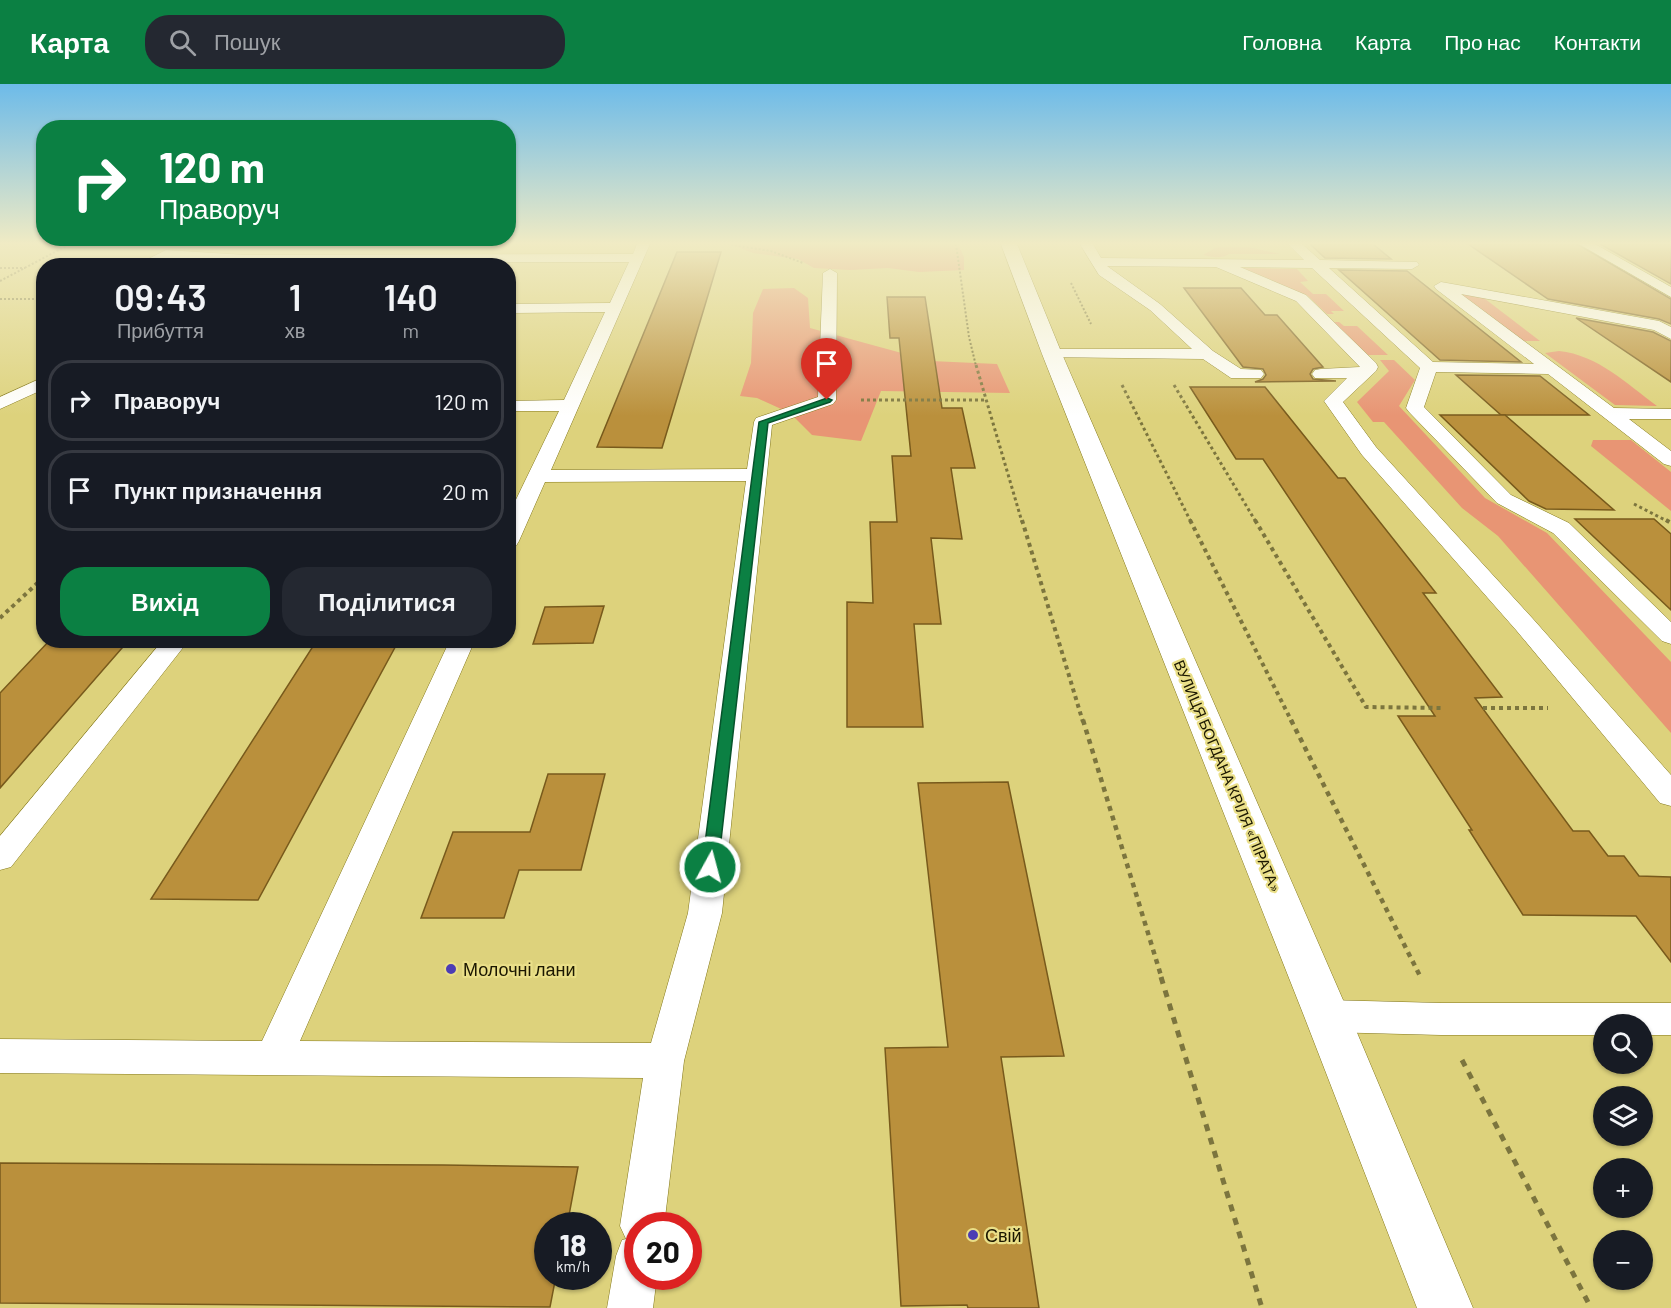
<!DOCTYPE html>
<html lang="uk">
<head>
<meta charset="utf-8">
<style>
  body { margin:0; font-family:Barlow,sans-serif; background:#242831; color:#f1f3f6; height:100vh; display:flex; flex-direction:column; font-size:22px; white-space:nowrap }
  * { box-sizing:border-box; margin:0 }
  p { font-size:20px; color:#9ea1a6 }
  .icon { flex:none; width:33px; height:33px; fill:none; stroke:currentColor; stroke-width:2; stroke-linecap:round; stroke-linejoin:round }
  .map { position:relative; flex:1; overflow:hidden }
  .side { position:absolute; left:36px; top:174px; width:480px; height:390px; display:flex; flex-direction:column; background:#171b24; border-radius:24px; box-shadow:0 2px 4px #0004 }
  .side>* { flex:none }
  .guide { position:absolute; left:36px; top:36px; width:480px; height:126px; border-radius:24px; box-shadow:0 2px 4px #0004; background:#0b8043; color:#fff; overflow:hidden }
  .tools { position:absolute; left:1593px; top:930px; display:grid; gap:12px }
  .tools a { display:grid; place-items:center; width:60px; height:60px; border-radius:50%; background:#171b24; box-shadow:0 2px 4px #0004; font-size:30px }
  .speed { position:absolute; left:534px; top:1128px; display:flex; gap:12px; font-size:30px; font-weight:700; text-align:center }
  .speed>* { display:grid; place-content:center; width:78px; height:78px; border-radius:50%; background:#171b24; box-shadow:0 2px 4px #0004; line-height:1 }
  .speed small { font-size:15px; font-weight:400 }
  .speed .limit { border:9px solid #d22; background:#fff; color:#111 }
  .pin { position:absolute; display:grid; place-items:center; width:51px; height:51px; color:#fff; margin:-62px -26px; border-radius:50% 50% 50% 0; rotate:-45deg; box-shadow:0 0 6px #0007 }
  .pin .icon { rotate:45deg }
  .me { position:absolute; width:66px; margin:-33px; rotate:7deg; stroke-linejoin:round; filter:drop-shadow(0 0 4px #0008) }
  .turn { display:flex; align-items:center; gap:21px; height:126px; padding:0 24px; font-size:27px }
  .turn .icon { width:78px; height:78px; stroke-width:2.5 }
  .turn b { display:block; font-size:42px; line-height:51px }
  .eta { display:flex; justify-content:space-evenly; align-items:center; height:102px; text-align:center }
  .eta b { font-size:36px; font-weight:600; line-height:42px }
  .action { display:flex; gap:12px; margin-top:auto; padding:12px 24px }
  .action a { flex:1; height:69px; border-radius:24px; background:#0b8043; color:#fff; font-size:24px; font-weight:600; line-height:69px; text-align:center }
  .action a+a { background:#242831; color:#f1f3f6 }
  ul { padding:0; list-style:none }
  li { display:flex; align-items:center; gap:18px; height:81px; margin:0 12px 9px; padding:0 12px; border:3px solid #363941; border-radius:24px }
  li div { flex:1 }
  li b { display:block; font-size:22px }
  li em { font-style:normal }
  header { display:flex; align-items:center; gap:36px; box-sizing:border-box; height:84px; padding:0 30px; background:#0b8043; color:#fff }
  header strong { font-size:28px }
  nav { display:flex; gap:33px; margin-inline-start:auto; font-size:21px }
  .search { width:420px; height:54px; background:#242831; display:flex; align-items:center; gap:15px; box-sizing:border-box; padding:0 21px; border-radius:24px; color:#9ea1a6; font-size:22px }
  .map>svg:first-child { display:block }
  .green { fill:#e89574 }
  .building { fill:#ba903c; stroke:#785a1c; stroke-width:1.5 }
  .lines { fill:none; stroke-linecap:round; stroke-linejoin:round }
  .lane-casing { stroke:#83771a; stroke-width:1 }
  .secondary-casing { stroke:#83771a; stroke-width:1 }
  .path-far4 { stroke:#7c753e; stroke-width:2; stroke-dasharray:2 2; stroke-linecap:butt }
  .path-far3 { stroke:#7c753e; stroke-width:3; stroke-dasharray:3 3; stroke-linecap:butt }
  .path-far2 { stroke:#7c753e; stroke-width:4; stroke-dasharray:4 4; stroke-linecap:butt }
  .path-far1 { stroke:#7c753e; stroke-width:4.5; stroke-dasharray:5 5; stroke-linecap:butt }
  .path { stroke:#7c753e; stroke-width:5; stroke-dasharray:7 7; stroke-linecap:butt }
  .lane { fill:#fff; fill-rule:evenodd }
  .secondary { fill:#fff; fill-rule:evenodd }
  .route { fill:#0b8043; stroke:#07532c; stroke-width:1.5 }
  .poi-dot { fill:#4c3db4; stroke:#eadf88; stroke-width:2 }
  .labels { text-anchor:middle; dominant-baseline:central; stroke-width:4.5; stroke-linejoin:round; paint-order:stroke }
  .street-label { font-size:15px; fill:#1b1700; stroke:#eadf88 }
  .near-poi-label { font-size:18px; fill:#1b1700; stroke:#eadf88; text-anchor:start }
</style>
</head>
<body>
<header>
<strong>Карта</strong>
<div class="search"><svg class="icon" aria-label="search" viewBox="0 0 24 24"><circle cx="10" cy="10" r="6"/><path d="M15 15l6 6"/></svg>Пошук</div>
<nav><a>Головна</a><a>Карта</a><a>Про нас</a><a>Контакти</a></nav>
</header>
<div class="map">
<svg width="1671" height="1224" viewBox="0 0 1671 1224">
  <rect width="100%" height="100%" fill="#ddd27c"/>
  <g class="green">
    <path d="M730,160H958L964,173V186L919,188L888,184L850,186L814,184L798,175L753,169Z"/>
    <path d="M1217,163H1248L1280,170H1229C1221,175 1213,173 1203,171Z"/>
    <path d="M1241,184L1297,185L1308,197L1300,198L1313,210H1326L1344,227H1331L1334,230H1327L1308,212Z"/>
    <path d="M794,204L808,214L810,244L931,277L997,280L1010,309L881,307L861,357L812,351L790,329L757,314L740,312L751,279L753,229L763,205Z"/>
    <path d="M1456,208H1476L1540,257H1518Z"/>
    <path d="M1333,238H1339L1344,242H1357L1388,271H1368Z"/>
    <path d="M1559,267C1598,271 1627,300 1657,322L1615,321L1545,269Z"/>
    <path d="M1380,276H1394L1415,296L1399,322L1485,414L1547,449L1671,578V649L1498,452L1462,424L1384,338H1373L1357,318L1389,287Z"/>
    <path d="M1593,356H1631L1671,388V427L1591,362Z"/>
  </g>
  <g class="building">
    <path d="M1310,160H1373L1391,175L1325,174Z"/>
    <path d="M1468,160H1577L1671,215V240L1659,235L1548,215Z"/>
    <path d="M1600,160H1671V200Z"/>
    <path d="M677,168H721L662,364L597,363Z"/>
    <path d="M1339,186L1407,187L1521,278L1440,276Z"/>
    <path d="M1184,204H1241L1265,231H1277L1323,283L1313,285L1310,290L1313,295L1336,297L1255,298L1263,295L1266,291L1263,285L1243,283Z"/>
    <path d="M887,213H925L942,324H962L975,384H951L962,455L931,454L941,540H914L923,643H847V518L873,519L870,438H897L892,372H911L899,254H890Z"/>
    <path d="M1576,234L1653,248L1671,257V298Z"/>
    <path d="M1456,291L1540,292L1589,331H1501Z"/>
    <path d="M1190,303H1265L1338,394H1345L1436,509H1423L1502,613L1475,614L1573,747H1589L1608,772H1624L1639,792L1671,793V878L1636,832L1523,831L1469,746H1472L1398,632H1435L1263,375H1236Z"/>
    <path d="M1440,331H1505L1614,426L1546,425L1529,417Z"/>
    <path d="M1575,435H1654L1671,450V526Z"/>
    <path d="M604,522L593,559L533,560L545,523Z"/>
    <path d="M50,556H129L0,704V609Z"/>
    <path d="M317,556H399L258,816L151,815Z"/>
    <path d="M548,690H605L581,786H519L504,834H421L453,748H530Z"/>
    <path d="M1008,698L1064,972L1001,973L1039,1224H968L967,1221L901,1222L885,964L948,963L918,699Z"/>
    <path d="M0,1079L443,1081L578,1083L567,1142H548V1192H556L550,1223L0,1219Z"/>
  </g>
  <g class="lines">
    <g class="lane-casing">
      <g id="lane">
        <path d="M637,160H650L551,386L747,385L754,338L756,334L818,313L823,189L830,185L837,189L836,316L833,320L772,341L722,829L684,977L664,1142H638V1192H657L653,1224H607L616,1172L622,1156L626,1155L620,1142L643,994L0,989V955L262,957L450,556H475L300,957L651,959L688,829L746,397L545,398L519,457L516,462L508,464V432L559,327H508V317L564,316L605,228L512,229L508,228V220L610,219L629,178L245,179L168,174L153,182H134L166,166L245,171L633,170Z"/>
        <path d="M1080,160H1093L1101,174L1304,176L1288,160H1302L1320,176L1417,178L1419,181L1412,185L1329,184L1433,278L1534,280L1436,205L1434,202L1441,198L1659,237L1671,243V255L1654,246L1461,210L1614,324L1671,325V335H1629L1671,367V382L1664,380L1548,290L1436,288L1424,323L1511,411L1569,439L1671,538V560L1662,557L1553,449L1497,419L1409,328L1406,324L1420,284L1312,184L1240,183L1306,211L1376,279L1378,283L1376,287L1343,318L1376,363L1534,536L1671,691V722L1660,719L1516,546L1362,371L1324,317L1347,294H1315L1312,290L1315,286L1321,285L1360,283L1296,217L1216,183L1107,182L1160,220L1213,267L1241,285L1261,286L1264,290L1261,294H1231L1203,275L1046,273L1044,270L1046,267L1052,265H1192L1150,226L1099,191Z"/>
        <path d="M1579,160H1595L1671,203V213Z"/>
        <path d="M44,293V305L0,325V313Z"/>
        <path d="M163,556H189L11,783L0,786V752Z"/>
        <path d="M1327,916L1441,919H1671V951H1642V940H1604V951H1441L1327,948L1314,943L1309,932L1314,921Z"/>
      </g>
    </g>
    <g class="secondary-casing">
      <path id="secondary" d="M1001,160H1017L1062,270L1350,932L1473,1224H1417L1304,932L1042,270Z"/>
    </g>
    <g class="path-far4">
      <path d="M727,160L771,167L803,179"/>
      <path d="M956,160L969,253L976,282"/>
      <path d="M0,184H25"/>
      <path d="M0,197L70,160"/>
      <path d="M1071,199L1091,240"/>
      <path d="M0,215H44"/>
    </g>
    <g class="path-far3">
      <path d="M976,281L1022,438"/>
      <path d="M1122,301L1191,438"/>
      <path d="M1174,301L1256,438"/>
      <path d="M861,316H985"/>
      <path d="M1634,420L1669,438"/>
    </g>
    <g class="path-far2">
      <path d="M1022,436L1083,638"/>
      <path d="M1190,436L1292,638"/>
      <path d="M1255,436L1366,623L1443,624"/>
      <path d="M1666,436L1671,439"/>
      <path d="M0,534L44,493"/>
      <path d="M1483,624H1548"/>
    </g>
    <g class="path-far1">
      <path d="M1083,636L1162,895"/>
      <path d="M1291,636L1421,894"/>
    </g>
    <g class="path">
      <path d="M1161,893L1262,1224"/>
      <path d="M1462,976L1591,1224"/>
    </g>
    <use href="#lane" class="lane"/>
    <use href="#secondary" class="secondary"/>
  </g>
  <linearGradient id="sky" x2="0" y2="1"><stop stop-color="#6dbbe9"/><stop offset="0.48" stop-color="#f0ebc4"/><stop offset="1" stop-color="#f0ebc4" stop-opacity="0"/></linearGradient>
  <rect width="1671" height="332" fill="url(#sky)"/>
  <path class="route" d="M827,314L832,316L830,318L768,339L718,783L716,788L710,790L704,788L702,783L759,338Z"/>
  <g class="poi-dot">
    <circle cx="451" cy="885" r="6"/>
    <circle cx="973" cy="1151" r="6"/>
  </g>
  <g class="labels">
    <g class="street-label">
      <text transform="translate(1228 692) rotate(67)">ВУЛИЦЯ БОГДАНА КРІЛЯ «ПІРАТА»</text>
    </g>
    <g class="near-poi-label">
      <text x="463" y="885">Молочні лани</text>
      <text x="985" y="1151">Свій</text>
    </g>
  </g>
</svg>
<div class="tools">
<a><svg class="icon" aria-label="search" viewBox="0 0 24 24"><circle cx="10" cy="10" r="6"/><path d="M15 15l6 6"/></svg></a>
<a><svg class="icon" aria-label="layers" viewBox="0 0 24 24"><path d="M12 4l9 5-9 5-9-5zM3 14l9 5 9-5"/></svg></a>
<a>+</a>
<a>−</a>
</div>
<div class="speed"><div>18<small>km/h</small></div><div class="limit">20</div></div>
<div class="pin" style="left:827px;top:316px;background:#d93025"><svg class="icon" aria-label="arrive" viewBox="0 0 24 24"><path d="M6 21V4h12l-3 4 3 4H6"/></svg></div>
<svg class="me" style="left:710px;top:783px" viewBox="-20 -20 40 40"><circle r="17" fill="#0b8043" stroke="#fff" stroke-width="3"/><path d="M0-11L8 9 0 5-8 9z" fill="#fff"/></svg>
<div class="guide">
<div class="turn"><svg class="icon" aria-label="right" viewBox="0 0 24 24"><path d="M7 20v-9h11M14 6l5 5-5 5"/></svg><div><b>120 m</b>Праворуч</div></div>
</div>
<section class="side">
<div class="eta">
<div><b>09:43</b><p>Прибуття</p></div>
<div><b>1</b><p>хв</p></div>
<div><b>140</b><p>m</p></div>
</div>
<ul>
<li><svg class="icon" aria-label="right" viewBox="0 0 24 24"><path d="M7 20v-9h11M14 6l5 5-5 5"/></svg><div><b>Праворуч</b></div><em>120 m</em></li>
<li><svg class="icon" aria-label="arrive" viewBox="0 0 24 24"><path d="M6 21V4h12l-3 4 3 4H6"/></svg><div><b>Пункт призначення</b></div><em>20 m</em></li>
</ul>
<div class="action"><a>Вихід</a><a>Поділитися</a></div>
</section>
</div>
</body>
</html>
